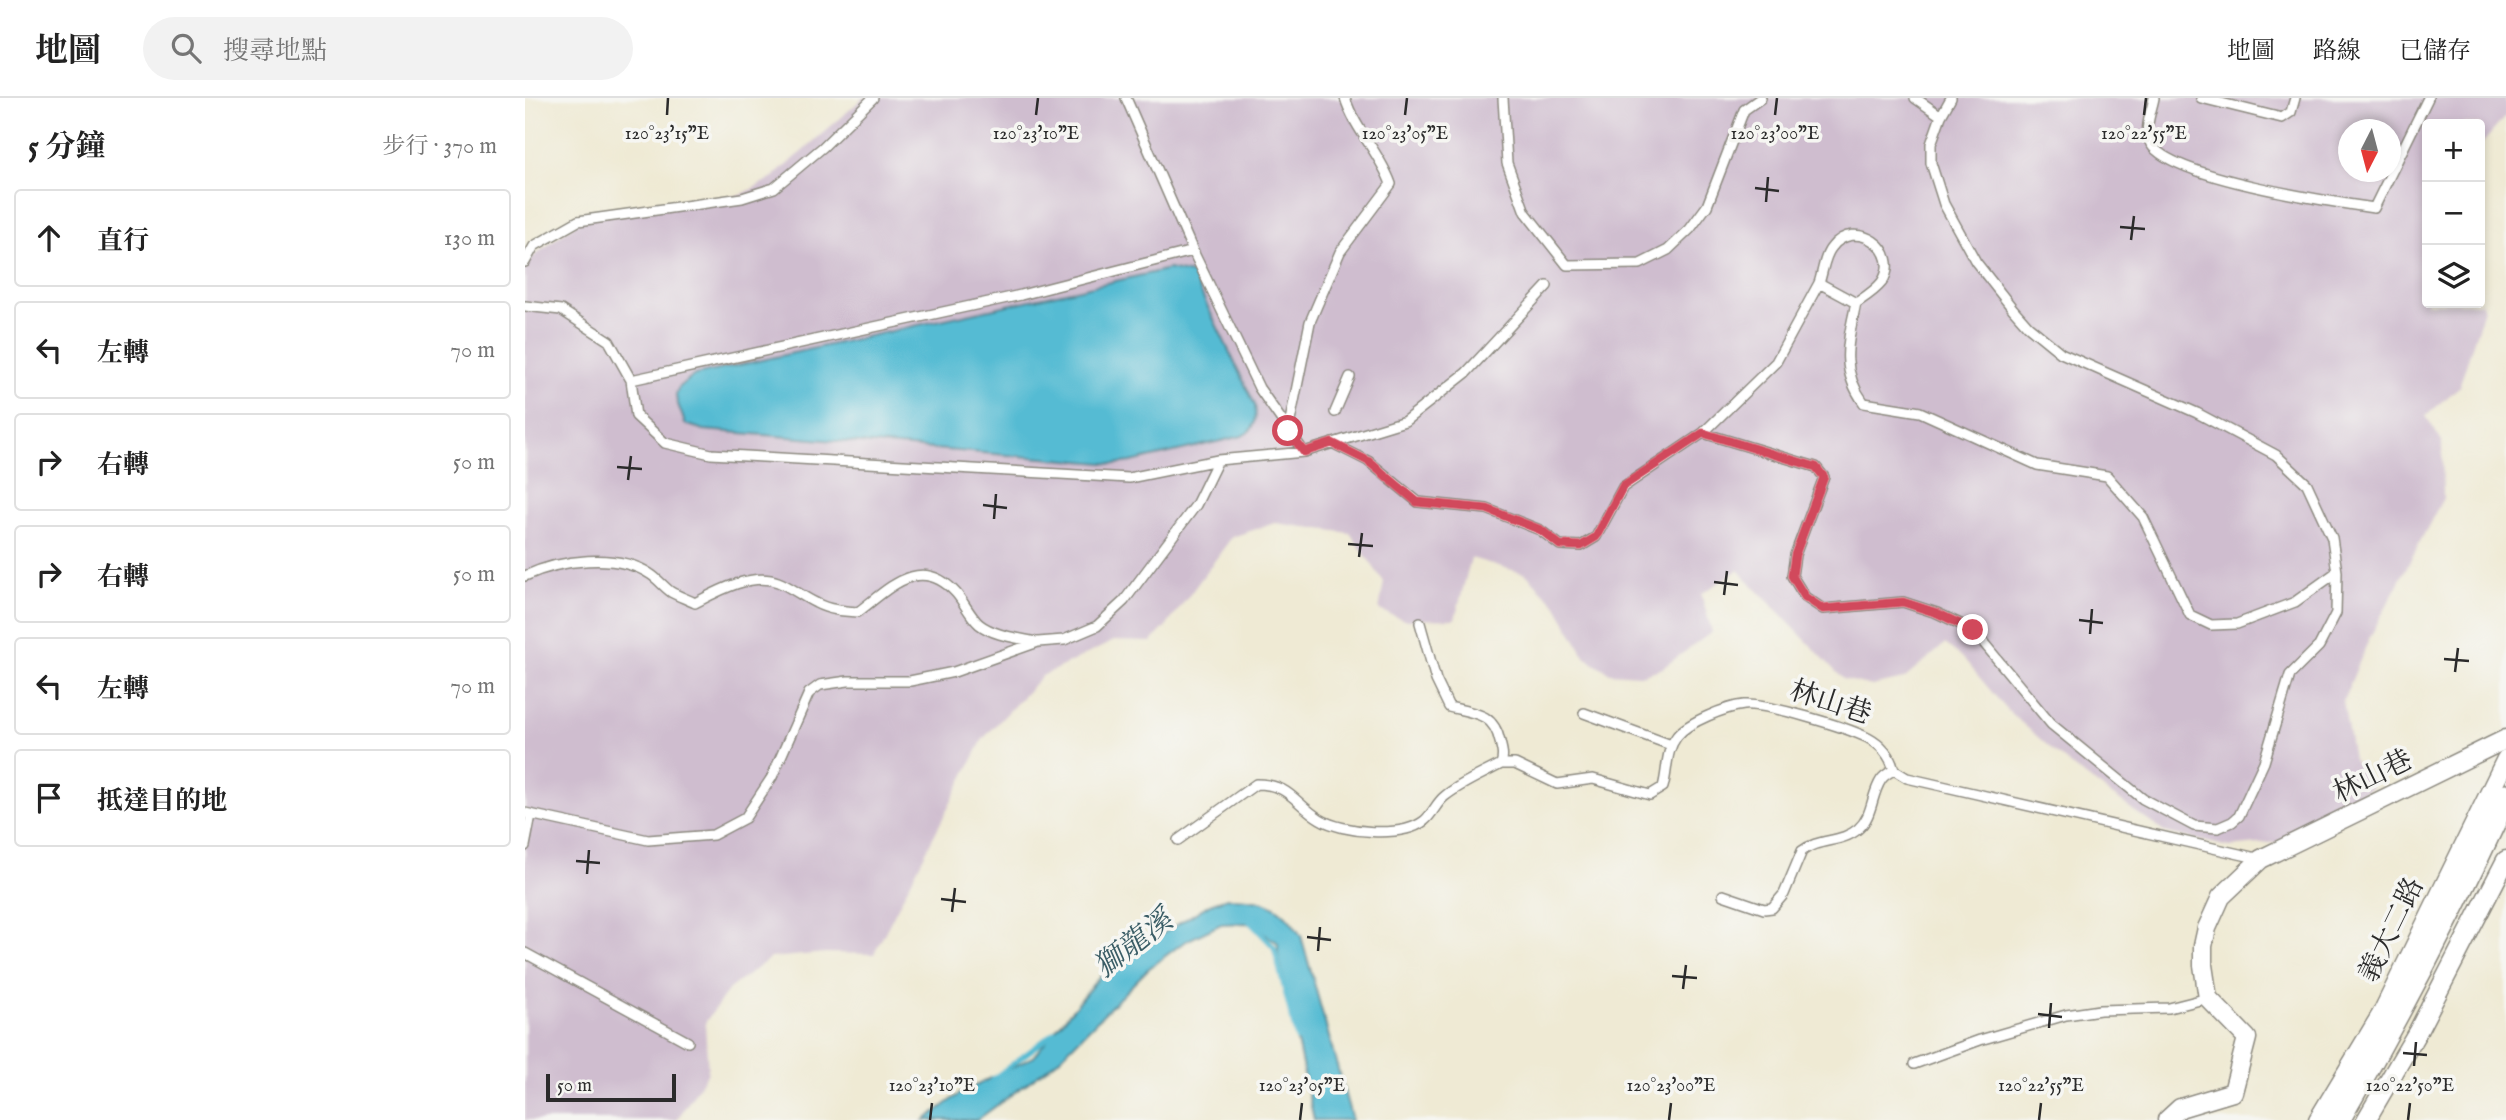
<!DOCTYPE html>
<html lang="zh-TW">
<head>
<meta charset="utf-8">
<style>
	body { margin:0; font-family:"IM FELL English","Noto Serif TC",serif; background:#f2f2f2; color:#222 }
	.controls { position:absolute; right:21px; top:21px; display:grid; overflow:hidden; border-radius:7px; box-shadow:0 4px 10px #0003 }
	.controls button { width:63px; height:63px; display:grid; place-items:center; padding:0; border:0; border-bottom:2px solid #e0e0e0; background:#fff; color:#222; font:35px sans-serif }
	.compass { position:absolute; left:1813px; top:21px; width:63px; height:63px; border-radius:50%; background:#fff; box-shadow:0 4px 10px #0003; rotate:186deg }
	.scale { position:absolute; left:21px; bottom:18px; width:130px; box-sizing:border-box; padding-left:7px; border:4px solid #2b2b2b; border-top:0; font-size:19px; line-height:24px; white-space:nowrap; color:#2b2b2b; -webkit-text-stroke:5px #f6f6f2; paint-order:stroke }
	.stop { position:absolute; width:21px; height:21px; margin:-16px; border:5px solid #d1495b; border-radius:50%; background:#fff }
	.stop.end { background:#d1495b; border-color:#fff; box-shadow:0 2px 7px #0008 }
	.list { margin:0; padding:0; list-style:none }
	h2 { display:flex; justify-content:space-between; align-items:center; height:91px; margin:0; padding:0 28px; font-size:30px }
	h2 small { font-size:23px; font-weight:400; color:#767676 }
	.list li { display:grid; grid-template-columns:46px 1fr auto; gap:21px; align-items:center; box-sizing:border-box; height:98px; margin:0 14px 14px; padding:0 14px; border:2px solid #e0e0e0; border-radius:7px }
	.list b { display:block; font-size:26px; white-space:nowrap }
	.list em { font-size:23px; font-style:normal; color:#767676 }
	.icon { flex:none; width:38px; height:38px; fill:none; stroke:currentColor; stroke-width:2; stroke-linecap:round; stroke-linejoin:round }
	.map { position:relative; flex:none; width:1981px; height:1022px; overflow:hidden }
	header { display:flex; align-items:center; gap:42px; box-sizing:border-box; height:98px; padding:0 35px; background:#fff; border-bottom:2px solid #e0e0e0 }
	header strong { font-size:33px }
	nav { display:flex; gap:38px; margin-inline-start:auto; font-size:24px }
	.search { width:490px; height:63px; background:#f2f2f2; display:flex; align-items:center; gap:18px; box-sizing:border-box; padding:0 24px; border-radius:38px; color:#767676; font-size:26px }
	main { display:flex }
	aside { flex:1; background:#fff }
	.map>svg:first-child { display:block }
	.industrial { fill:#cfbdcf; fill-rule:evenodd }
	.water { fill:#55bbd3; stroke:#40737f; stroke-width:2 }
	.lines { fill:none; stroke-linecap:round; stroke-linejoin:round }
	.stream { stroke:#55bbd3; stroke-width:5 }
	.service-casing { stroke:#8d8a80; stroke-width:12 }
	.minor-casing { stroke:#8d8a80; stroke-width:21 }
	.tertiary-casing { stroke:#8d8a80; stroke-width:26 }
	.service { stroke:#fff; stroke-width:9 }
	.minor { stroke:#fff; stroke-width:18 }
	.tertiary { stroke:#fff; stroke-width:23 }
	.route { stroke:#d1495b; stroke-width:9 }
	.ticks { fill:none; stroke:#2b2b2b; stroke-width:2.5 }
	.labels { text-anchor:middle; stroke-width:7; stroke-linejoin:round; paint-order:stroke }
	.street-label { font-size:28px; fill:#2b2b2b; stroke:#f6f6f2 }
	.water-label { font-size:30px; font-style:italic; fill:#3a5d66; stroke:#f6f6f2 }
	.ticks-label { font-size:18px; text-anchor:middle; fill:#2b2b2b; stroke:#f6f6f2; stroke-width:7; stroke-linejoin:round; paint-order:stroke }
</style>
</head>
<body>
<header>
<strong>地圖</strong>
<div class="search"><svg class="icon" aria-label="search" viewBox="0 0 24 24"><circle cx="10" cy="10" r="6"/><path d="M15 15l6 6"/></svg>搜尋地點</div>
<nav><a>地圖</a><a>路線</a><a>已儲存</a></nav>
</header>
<main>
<aside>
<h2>5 分鐘<small>步行 · 370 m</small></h2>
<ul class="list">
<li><svg class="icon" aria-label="ahead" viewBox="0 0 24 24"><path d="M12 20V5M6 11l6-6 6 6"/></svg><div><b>直行</b></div><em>130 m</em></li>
<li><svg class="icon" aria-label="left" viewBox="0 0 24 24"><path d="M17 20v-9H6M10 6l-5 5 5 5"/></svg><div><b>左轉</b></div><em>70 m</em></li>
<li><svg class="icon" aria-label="right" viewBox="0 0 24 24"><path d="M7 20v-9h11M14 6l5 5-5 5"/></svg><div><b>右轉</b></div><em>50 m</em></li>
<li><svg class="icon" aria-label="right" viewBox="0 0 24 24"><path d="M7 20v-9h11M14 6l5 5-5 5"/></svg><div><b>右轉</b></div><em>50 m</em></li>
<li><svg class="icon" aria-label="left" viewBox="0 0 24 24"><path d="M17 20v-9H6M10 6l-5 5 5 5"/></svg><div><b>左轉</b></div><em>70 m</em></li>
<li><svg class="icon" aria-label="arrive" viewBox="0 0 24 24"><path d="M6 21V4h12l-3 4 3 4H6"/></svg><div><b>抵達目的地</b></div></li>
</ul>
</aside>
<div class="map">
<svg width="1981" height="1022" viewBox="0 0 1981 1022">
	<rect width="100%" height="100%" fill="#f6f6f2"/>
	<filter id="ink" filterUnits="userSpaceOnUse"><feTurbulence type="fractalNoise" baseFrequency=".0143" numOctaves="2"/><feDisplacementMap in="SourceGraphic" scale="14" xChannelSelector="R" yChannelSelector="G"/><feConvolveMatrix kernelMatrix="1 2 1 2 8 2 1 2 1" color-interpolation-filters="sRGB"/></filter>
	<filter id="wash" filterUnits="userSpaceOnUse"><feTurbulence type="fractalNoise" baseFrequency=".00686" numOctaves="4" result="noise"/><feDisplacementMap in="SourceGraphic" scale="28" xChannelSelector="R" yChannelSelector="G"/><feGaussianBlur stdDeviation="1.57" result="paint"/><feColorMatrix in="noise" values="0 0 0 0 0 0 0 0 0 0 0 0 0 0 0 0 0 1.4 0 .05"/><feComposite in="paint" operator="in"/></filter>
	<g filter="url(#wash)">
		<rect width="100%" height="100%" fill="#efead4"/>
		<!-- industrial -->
		<path class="industrial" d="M338 0H1981V18L1955 48V26H1902V205H1955V202L1959 211 1934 289 1901 318 1917 344 1918 400 1844 541 1818 603 1828 661 1847 689 1754 744 1704 749 1639 734 1546 668 1483 613 1438 560 1420 546 1379 581 1347 588 1318 581 1213 472 1176 496 1187 534 1136 571 1115 577 1085 575 1060 559 1032 508 1001 476 946 460 930 521 879 522 854 512 859 484 825 435 750 425 707 439 643 526 626 544 589 543 517 578 458 641 349 856 301 855 245 860 204 891 180 925 183 974 152 1022H0V165L59 119 216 97 248 79ZM1824 32H1866V74H1824Z"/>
		<!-- water -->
		<path class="water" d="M644 171 667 176 730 307C732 322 731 331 717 338L606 364 590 366 179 332 160 326C153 300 140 295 170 277Z
			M702 800C739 800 756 805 776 838L827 1022H789L753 856V845L723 825 696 826 659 844 623 871 532 963 452 1022H400L436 995 508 959 580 872 685 806Z"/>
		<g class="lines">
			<!-- stream -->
			<path class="stream" d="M724 823 749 849 772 941
				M468 981 530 934"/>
		</g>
	</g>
	<g filter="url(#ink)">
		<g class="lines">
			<defs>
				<path id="service" d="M601 0 668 153 734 290 779 354
					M978 0 982 65 1000 114 1042 167 1115 166 1143 152 1165 131 1182 108 1219 12 1236 0
					M1390 0 1416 18
					M1629 0C1626 15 1618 32 1626 46 1646 80 1808 104 1849 110L1903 0
					M1676 0 1757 20 1766 14 1770 0
					M0 164 9 148 53 123 217 100 249 90 298 49 348 0
					M1294 185C1298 174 1299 158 1307 149 1330 119 1378 152 1357 184 1350 193 1340 199 1331 205
					M0 208 36 212 84 243 106 282 111 318 140 345 186 356 604 380 693 362 779 354 880 323 941 275 1022 188
					M106 282 496 197 668 153
					M810 314 825 279
					M763 333 785 224 815 154 866 86C855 55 830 32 820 0
					M1178 335 1291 369 1299 379 1270 457 1267 478 1280 499 1298 511 1378 504 1412 515 1448 532 1526 626 1618 701 1669 728 1693 730 1707 724 1714 718 1739 664 1765 577 1794 548 1811 515 1812 474 1807 440 1782 386 1751 357 1672 315 1536 255 1503 228 1488 211 1451 164 1419 106 1406 65V46L1416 18 1426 0
					M807 345 843 363 893 404 962 411 1015 432 1035 447 1056 448 1071 439 1098 389 1178 335 1251 264 1294 185 1331 205C1323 243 1314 271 1339 305L1395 314 1512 367 1582 378 1618 419 1665 517 1686 527 1712 526 1770 504 1812 474
					M0 478C34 462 92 454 125 476 133 481 138 488 146 494 153 498 162 501 170 505 193 493 227 474 253 484 266 489 278 499 291 505 304 512 318 513 333 514 365 490 395 456 431 495 439 504 445 518 454 526 469 538 494 540 512 544
					M1059 615 1146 647
					M976 666H990L1032 686 1068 681 1125 697 1138 689C1143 672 1140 654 1152 638 1163 624 1201 609 1219 607 1241 605 1321 629 1343 640 1356 647 1365 657 1369 672L1382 680 1736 761
					M0 715 123 742 188 737 220 720 247 679 284 595 295 587 323 583H385L429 574 513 544 539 542 572 528 599 503 671 407 693 362
					M653 742 731 686C765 686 769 705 795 721 818 735 877 740 899 723 908 716 911 705 920 698 936 685 958 676 976 666 979 658 977 652 975 644 969 615 950 615 924 609L911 582 895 525
					M0 748 6 717
					M1198 797 1239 811 1247 810 1259 796 1277 753C1293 740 1317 745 1333 731 1348 718 1346 697 1356 682 1359 677 1365 674 1369 672
					M0 855 163 944
					M1389 966 1455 942 1541 917 1575 912 1644 910 1683 900"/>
				<path id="minor" d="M1642 1022 1655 1010 1708 994 1722 940 1683 900 1678 867V848L1682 830 1696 799 1736 761 1981 641
					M1793 1022 1856 917 1981 661
					M1841 1022 1893 933 1981 762"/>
				<path id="tertiary" d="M1813 1022C1874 916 1930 809 1981 698"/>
			</defs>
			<!-- service casing -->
			<use href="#service" class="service-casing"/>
			<!-- minor casing -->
			<use href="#minor" class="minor-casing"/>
			<!-- tertiary casing -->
			<use href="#tertiary" class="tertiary-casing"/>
			<!-- service -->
			<use href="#service" class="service"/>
			<!-- minor -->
			<use href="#minor" class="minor"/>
			<!-- tertiary -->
			<use href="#tertiary" class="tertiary"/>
		</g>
	</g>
	<g class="lines" filter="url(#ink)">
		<!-- route -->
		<path class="route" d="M763 333 779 354 807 345 843 363 892 404 962 411 1016 432 1035 447 1056 448 1071 439 1098 388 1178 335 1291 369 1299 379 1270 457 1267 478 1280 499 1298 511 1378 504 1412 515 1448 532"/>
	</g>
	<!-- ticks -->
	<path class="ticks" d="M142 17 143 0M511 17 513 0M880 17 882 0M1250 17 1252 0M1619 17 1621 0M1230 90 1254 93M1241 104 1243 79M1595 129 1620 131M1606 142 1609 118M92 369 117 371M103 382 106 358M458 407 482 410M469 421 471 396M823 446 848 448M834 459 837 435M1189 484 1213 487M1199 497 1202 473M1554 522 1578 525M1565 536 1567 511M1919 561 1944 563M1930 574 1933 550M51 763 75 765M62 776 64 752M416 801 441 804M427 814 430 790M782 839 806 842M793 853 795 829M1147 878 1172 880M1158 891 1161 867M1513 916 1537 919M1524 930 1526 905M1878 955 1902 957M1889 968 1891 944M405 1022 407 1005M775 1022 777 1005M1144 1022 1146 1005M1514 1022 1516 1005M1883 1022 1885 1005"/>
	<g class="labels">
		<!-- street labels -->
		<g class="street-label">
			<text transform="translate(1306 603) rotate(18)" y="10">林山巷</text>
			<text transform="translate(1847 677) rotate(-26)" y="10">林山巷</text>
			<text transform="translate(1865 831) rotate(-64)" y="10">義大二路</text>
		</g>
		<!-- water labels -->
		<g class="water-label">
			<text transform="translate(608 845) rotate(-38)" y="10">獅龍溪</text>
		</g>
	</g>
	<g class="ticks-label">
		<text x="142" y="41">120°23'15"E</text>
		<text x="511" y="41">120°23'10"E</text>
		<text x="880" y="41">120°23'05"E</text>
		<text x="1250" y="41">120°23'00"E</text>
		<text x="1619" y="41">120°22'55"E</text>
		<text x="407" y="993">120°23'10"E</text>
		<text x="777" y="993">120°23'05"E</text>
		<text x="1146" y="993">120°23'00"E</text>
		<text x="1516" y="993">120°22'55"E</text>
		<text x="1885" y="993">120°22'50"E</text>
	</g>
</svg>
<div class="controls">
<button>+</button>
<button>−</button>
<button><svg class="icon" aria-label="layers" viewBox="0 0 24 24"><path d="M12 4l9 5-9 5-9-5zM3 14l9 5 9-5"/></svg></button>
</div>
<svg class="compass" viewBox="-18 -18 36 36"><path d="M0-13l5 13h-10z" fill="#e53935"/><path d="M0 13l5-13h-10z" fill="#767676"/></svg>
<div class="scale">50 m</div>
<div class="stop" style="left:763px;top:333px"></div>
<div class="stop end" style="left:1448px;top:532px"></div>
</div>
</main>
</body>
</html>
